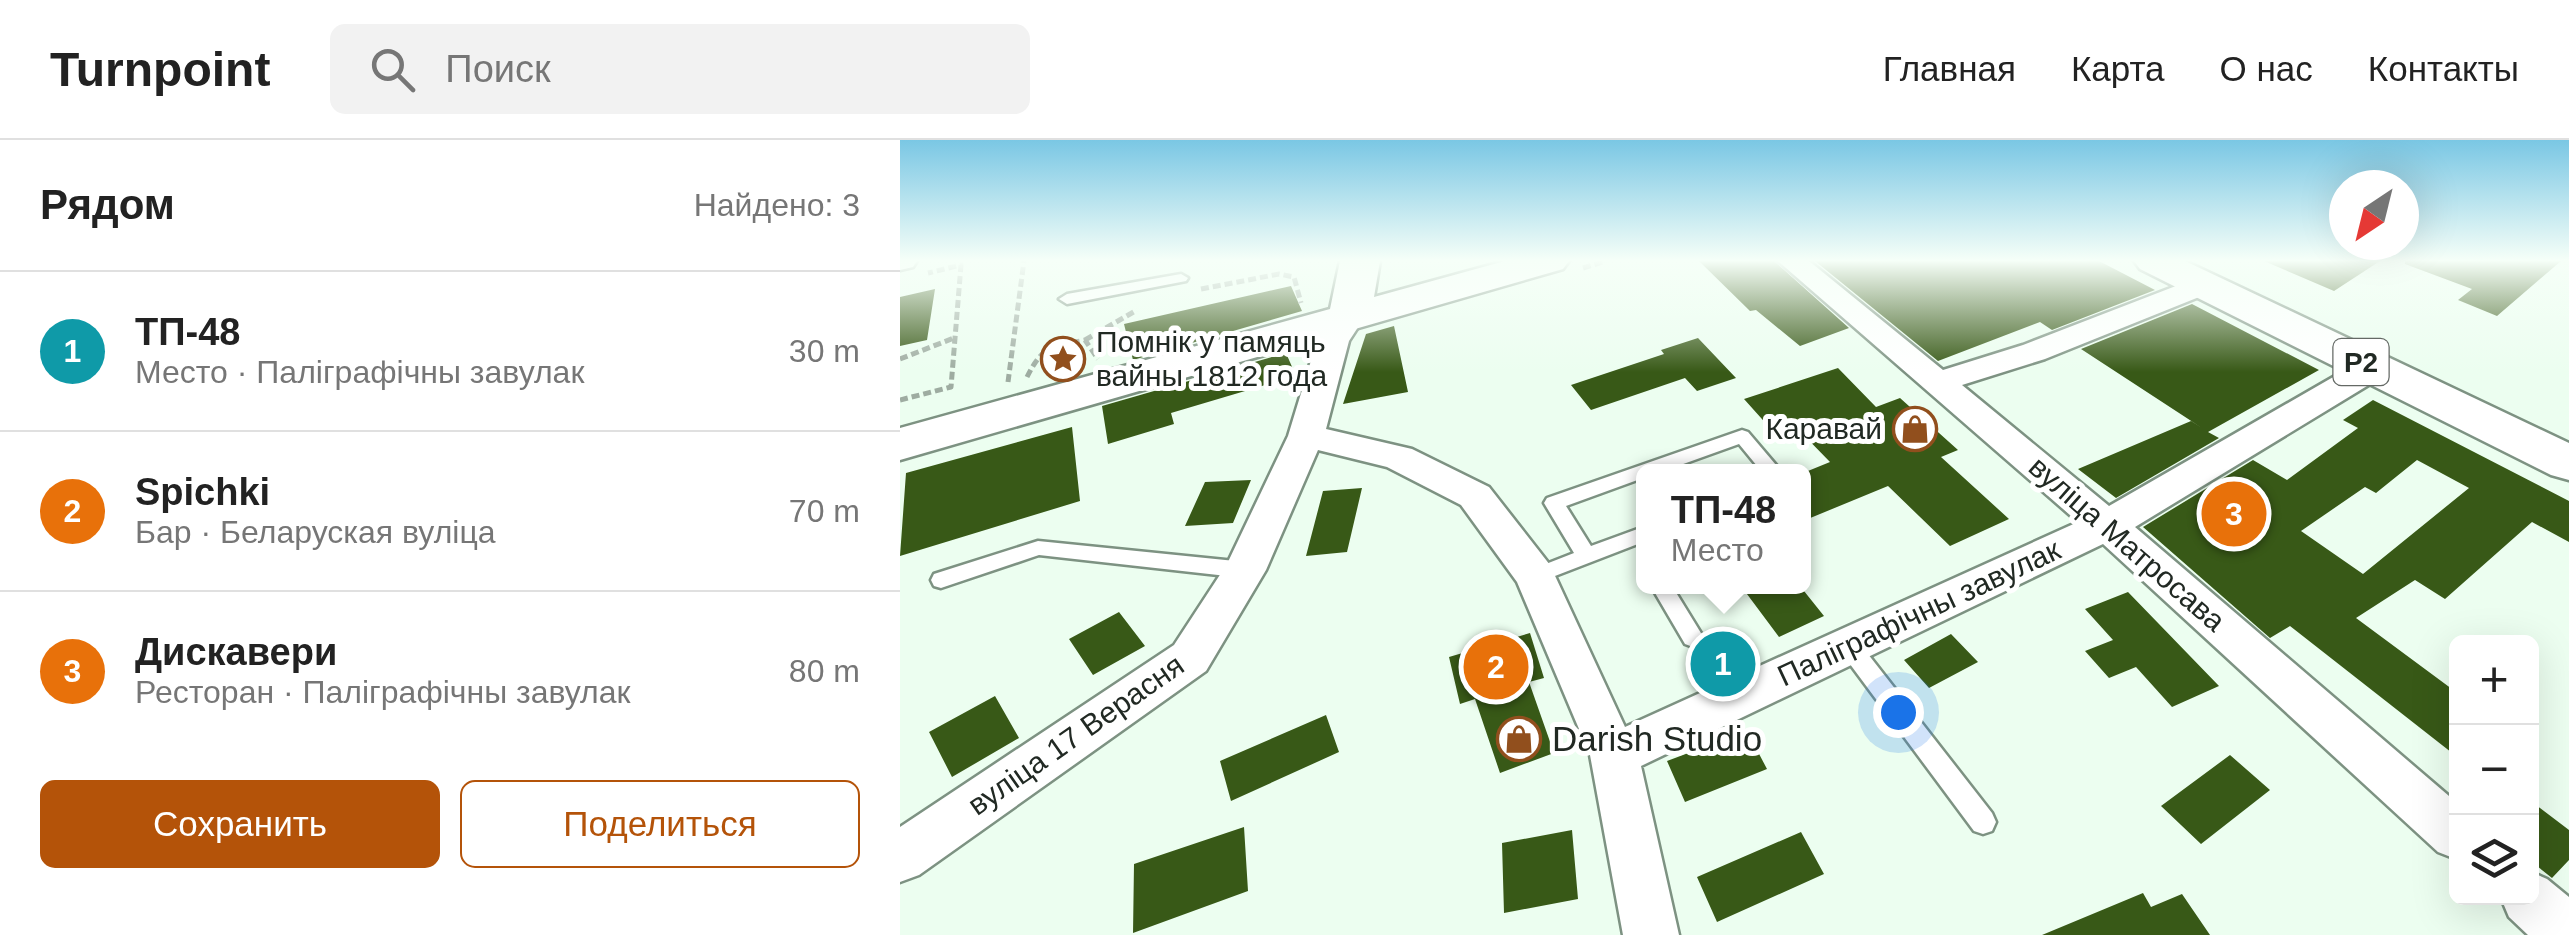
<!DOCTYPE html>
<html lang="ru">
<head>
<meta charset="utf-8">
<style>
	body { margin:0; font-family:Arial,sans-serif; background:#f2f2f2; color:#222 }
	.controls { position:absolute; right:30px; bottom:30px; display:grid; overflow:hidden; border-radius:15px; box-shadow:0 10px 40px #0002 }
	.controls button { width:90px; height:90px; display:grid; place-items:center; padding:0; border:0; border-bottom:2px solid #e0e0e0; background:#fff; color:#222; font:50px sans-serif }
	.compass { position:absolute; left:1429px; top:30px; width:90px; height:90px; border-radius:50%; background:#fff; box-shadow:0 10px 40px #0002; rotate:215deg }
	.you { position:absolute; left:998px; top:572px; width:35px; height:35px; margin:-25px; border:8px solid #fff; border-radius:50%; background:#1a73e8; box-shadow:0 0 0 15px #1a73e833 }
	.badge { display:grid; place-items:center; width:65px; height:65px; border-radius:50%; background:#b45309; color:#fff; font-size:32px; font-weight:700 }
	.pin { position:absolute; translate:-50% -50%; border:5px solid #fff; box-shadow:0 2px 10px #0006 }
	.popup { position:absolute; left:736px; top:324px; width:175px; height:130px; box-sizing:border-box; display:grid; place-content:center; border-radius:15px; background:#fff; filter:drop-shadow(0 2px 8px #0005); font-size:32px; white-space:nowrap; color:#767676 }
	.popup b { font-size:38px; color:#222 }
	.popup::after { content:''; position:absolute; left:50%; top:100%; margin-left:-20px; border:20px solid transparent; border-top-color:#fff }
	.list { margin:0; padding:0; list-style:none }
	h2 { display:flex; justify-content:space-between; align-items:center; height:130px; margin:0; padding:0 40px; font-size:42px }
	h2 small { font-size:32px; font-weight:400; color:#767676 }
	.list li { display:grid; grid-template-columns:65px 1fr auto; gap:30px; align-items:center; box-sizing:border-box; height:160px; padding:0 40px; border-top:2px solid #e0e0e0 }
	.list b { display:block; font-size:38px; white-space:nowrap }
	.list p { margin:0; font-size:32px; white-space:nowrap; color:#767676 }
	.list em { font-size:32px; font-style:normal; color:#767676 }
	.actions { display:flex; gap:20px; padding:30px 40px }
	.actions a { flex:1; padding:22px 0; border:2px solid #b45309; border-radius:15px; text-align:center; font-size:35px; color:#b45309 }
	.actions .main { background:#b45309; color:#fff }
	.icon { flex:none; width:55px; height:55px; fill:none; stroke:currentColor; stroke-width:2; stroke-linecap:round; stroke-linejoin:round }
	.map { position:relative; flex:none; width:1669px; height:795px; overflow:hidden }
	header { display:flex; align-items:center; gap:60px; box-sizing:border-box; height:140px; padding:0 50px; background:#fff; border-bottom:2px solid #e0e0e0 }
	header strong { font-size:48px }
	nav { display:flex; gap:55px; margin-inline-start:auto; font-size:35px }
	.search { width:700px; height:90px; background:#f2f2f2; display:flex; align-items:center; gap:25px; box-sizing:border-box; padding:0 35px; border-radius:15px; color:#767676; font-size:38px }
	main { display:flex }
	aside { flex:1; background:#fff }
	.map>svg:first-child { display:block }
	.building { fill:#385917; fill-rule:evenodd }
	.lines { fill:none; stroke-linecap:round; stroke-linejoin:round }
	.service-casing { stroke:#7d9282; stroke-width:5 }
	.minor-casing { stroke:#7d9282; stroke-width:5 }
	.primary-casing { stroke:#7d9282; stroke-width:5 }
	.path { stroke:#9eaca1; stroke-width:5; stroke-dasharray:8 4; stroke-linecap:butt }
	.service { fill:#fff; fill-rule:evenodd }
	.minor { fill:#fff; fill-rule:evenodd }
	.primary { fill:#fff; fill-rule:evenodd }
	.labels { text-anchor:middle; stroke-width:10; stroke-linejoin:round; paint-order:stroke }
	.shield { fill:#fff; stroke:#646965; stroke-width:2.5 }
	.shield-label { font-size:28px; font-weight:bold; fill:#212923 }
	.poi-label { font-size:30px; fill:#212923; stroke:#fff; text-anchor:start }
	.street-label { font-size:30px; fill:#212923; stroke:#fff }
	.near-poi-label { font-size:35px; fill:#212923; stroke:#fff; text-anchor:start }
</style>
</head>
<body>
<header>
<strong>Turnpoint</strong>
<div class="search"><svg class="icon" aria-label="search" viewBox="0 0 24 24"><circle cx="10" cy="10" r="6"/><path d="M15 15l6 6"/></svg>Поиск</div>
<nav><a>Главная</a><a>Карта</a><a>О нас</a><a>Контакты</a></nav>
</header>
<main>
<aside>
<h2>Рядом<small>Найдено: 3</small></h2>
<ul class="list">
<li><span class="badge" style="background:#0f9aa8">1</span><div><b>ТП-48</b><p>Место · Паліграфічны завулак</p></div><em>30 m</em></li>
<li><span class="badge" style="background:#e8710a">2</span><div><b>Spichki</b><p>Бар · Беларуская вуліца</p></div><em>70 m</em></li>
<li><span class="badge" style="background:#e8710a">3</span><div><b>Дискавери</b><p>Ресторан · Паліграфічны завулак</p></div><em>80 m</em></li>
</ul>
<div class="actions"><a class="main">Сохранить</a><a>Поделиться</a></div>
</aside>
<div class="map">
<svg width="1669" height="795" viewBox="0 0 1669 795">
	<rect width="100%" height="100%" fill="#ecfef0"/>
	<!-- building -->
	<path class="building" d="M799 121H874L949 188 900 206 856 170 850 171Z
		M915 121H1199L1255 150 1152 190 1140 182 1038 221Z
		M1364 121H1480L1434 151Z
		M1505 121H1661L1597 176 1558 160 1572 149 1505 124Z
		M391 146 402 171 233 220 224 184Z
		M35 149 27 200 0 206V157Z
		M1292 164 1419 230 1308 292 1319 298 1216 358 1178 329 1291 281 1302 288 1181 209Z
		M494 186 508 252 443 264 466 194Z
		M798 198 836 238 797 251 785 238 691 270 671 245 764 214 761 210Z
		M386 213 396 236 271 273 274 284 208 304 202 266Z
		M938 228 976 267 1000 258 1058 310 1041 317 1109 379 1050 406 988 346 903 381V333L930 322 890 281 870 288 844 259Z
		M1473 260 1669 361V402L1632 382 1545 459 1515 440 1456 478 1556 552V616L1390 486 1370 498 1243 387 1353 320 1387 340 1458 288 1443 280ZM1517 320 1569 348 1463 434 1401 391 1465 347 1476 353Z
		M172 287 180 361 0 416 6 333Z
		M351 340 333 383 285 386 305 342Z
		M462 348 447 412 406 416 423 351Z
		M841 446H900L924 476 879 497Z
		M1228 452 1319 546 1272 567 1236 527 1209 538 1185 511 1213 500 1185 469Z
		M219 472 245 506 193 535 169 499Z
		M630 493 644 538 629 542 654 613 600 633 575 559 560 564 549 517Z
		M1051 494 1078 522 1029 548 1004 520Z
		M829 504 846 528 815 542 799 517Z
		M95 556 119 598 52 637 29 592Z
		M426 575 439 612 331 661 320 621Z
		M847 591 867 629 785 662 767 621Z
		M1330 615 1370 650 1301 704 1261 666Z
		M1632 662 1669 690V720L1652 738 1632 722Z
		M344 687 348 751 233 793 234 724Z
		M672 690 678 759 604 773 602 703Z
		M901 692 924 734 817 782 797 737Z
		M1243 753 1251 767 1282 754 1310 795H1142Z"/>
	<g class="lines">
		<defs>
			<path id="service" d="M281 134 288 138 286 141 167 164 159 159 167 154Z
				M842 290 848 292 882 332H862L839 304 761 332H743V338L666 366 691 406 743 387V402L642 441H628L625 436 628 431 674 413 644 363 647 358Z
				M138 401 345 422 352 425 355 430 352 435 345 438 139 415 41 448 34 446 31 440 34 434Z
				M751 446H772L804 498 801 504 793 507 785 504Z
				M949 497 957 500 1092 673 1096 682 1092 691 1083 694 1074 691 941 512 938 506 941 500Z"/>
			<path id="minor" d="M0 121H17L13 127 0 130Z
				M878 121H909L1043 230 1123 205 1294 139H1314L1319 145 1314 151 1145 219 1062 245 1209 366 1461 221H1485L1489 228 1485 235 1235 387 1556 662V719L1538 712 1203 404 741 626 779 795H723L690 615 617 442 561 365 487 327 418 310 366 430 306 531 19 735 0 742V687L274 505 327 424 388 296 417 201 438 171H460L464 178 449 201 426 289 512 309 589 347 650 425 725 587 1178 382Z
				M1631 732 1647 739 1669 757V795H1628L1609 777 1601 758H1631Z"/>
			<path id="primary" d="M440 121H480L474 157 605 121H669L663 129 0 320V288L430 169Z
				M1234 121H1285L1669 303V340L1651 335 1240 129Z"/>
		</defs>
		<!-- service casing -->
		<use href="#service" class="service-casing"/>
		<!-- minor casing -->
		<use href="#minor" class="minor-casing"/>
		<!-- primary casing -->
		<use href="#primary" class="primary-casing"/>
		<!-- path -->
		<path class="path" d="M683 128 706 121
			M301 149 379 134 394 137 401 163
			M185 200 237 170
			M0 219 54 198
			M127 237C143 205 151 207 185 200L198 219
			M108 242 124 121
			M0 260 51 247 61 125 28 133"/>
		<!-- service -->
		<use href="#service" class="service"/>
		<!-- minor -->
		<use href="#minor" class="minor"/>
		<!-- primary -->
		<use href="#primary" class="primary"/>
	</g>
	<!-- sky -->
	<linearGradient id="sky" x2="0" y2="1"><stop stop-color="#7ac7e4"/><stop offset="0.52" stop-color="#f6fff8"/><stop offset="1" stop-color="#f6fff8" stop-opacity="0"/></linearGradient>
	<rect width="1669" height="232" fill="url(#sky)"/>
	<!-- icons -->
	<defs>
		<symbol id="sight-ring" viewBox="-11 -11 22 22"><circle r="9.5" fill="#fff" stroke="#914f1d" stroke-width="1.5"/><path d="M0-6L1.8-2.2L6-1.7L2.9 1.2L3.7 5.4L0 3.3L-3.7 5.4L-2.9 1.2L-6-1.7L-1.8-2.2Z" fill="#914f1d"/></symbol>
		<symbol id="shop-ring" viewBox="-11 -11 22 22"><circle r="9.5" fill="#fff" stroke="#914f1d" stroke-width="1.5"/><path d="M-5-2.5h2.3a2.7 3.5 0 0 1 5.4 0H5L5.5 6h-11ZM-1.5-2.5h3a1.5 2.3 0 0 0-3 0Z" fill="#914f1d"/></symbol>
	</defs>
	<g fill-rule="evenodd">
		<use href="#sight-ring" x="138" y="194" width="50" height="50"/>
		<use href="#shop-ring" x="990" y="264" width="50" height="50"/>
		<use href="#shop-ring" x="594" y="574" width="50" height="50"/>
	</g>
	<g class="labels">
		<!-- shield labels -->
		<rect class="shield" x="1433.5" y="199" width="55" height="46" rx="8"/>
		<g class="shield-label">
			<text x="1461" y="232">Р2</text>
		</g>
		<!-- poi labels -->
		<g class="poi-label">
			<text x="196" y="212">Помнік у памяць<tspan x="196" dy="34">вайны 1812 года</tspan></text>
			<text x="982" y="299" text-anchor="end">Каравай</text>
		</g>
		<!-- street labels -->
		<g class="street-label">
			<text transform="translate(1227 404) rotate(41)" y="10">вуліца Матросава</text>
			<text transform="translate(1019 473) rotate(-25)" y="10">Паліграфічны завулак</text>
			<text transform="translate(176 595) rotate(-35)" y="10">вуліца 17 Верасня</text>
		</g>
		<!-- near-poi labels -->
		<g class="near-poi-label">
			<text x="652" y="611">Darish Studio</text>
		</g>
	</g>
</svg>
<div class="controls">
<button>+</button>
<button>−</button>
<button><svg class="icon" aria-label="layers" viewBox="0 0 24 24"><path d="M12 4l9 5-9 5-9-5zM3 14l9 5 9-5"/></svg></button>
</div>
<svg class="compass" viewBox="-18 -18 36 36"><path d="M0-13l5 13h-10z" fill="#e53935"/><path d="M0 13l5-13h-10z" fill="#767676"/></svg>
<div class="you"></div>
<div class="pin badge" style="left:823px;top:524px;background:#0f9aa8">1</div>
<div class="popup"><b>ТП-48</b>Место</div>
<div class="pin badge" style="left:596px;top:527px;background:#e8710a">2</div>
<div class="pin badge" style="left:1334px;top:374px;background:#e8710a">3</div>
</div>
</main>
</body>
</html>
